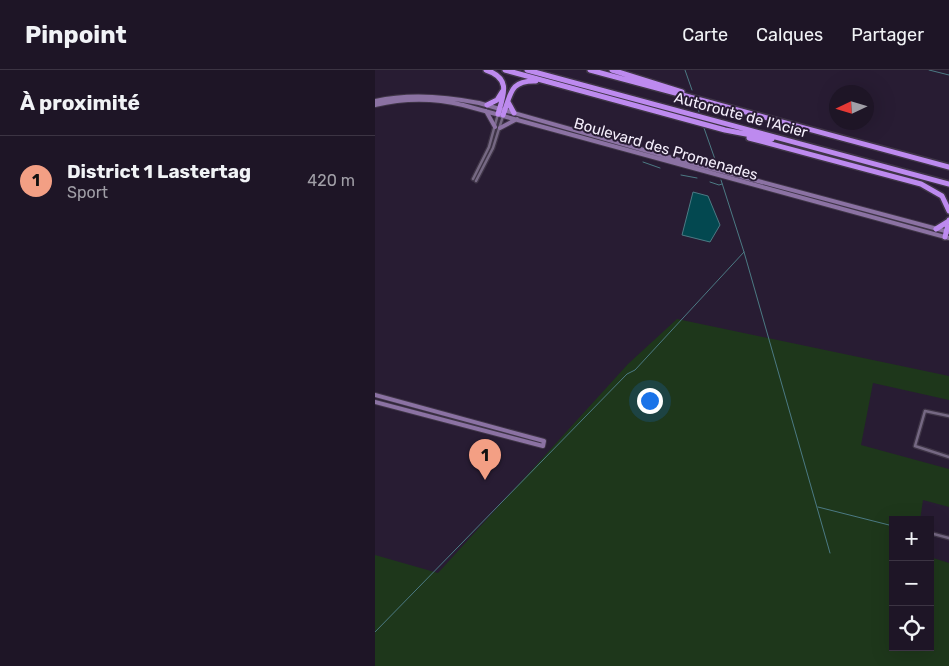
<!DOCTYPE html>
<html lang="fr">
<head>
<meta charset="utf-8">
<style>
	body { margin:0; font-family:Rubik,sans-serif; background:#261e2e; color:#f1f3f6 }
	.controls { position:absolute; right:15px; bottom:15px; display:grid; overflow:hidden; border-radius:0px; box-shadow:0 5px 20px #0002 }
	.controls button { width:45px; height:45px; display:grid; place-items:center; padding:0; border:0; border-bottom:1px solid #3c3443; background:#1e1526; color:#f1f3f6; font:25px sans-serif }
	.compass { position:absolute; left:454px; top:15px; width:45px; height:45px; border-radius:50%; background:#1e1526; box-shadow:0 5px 20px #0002; rotate:266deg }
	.you { position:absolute; left:274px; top:330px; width:18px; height:18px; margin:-12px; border:4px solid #fff; border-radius:50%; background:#1a73e8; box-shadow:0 0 0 8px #1a73e833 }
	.badge { display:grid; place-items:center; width:32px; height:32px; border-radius:50%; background:#f39f84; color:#111; font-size:16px; font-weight:700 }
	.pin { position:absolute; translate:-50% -41px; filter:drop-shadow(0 1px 2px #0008) }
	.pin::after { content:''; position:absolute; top:26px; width:18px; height:15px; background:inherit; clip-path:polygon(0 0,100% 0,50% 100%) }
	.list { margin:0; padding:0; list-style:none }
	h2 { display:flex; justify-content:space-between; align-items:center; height:65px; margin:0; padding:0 20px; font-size:21px }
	h2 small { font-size:16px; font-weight:400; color:#a19fa7 }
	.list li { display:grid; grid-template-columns:32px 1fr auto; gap:15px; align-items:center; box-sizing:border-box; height:90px; padding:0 20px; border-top:1px solid #3c3443 }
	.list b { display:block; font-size:19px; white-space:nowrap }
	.list p { margin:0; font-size:16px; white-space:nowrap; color:#a19fa7 }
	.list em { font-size:16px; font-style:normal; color:#a19fa7 }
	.icon { flex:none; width:28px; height:28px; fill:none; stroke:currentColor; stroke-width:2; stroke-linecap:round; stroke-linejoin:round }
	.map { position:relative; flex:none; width:574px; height:596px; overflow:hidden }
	header { display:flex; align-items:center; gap:30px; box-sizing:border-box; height:70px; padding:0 25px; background:#1e1526; border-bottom:1px solid #3c3443 }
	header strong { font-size:24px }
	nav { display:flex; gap:28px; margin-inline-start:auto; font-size:18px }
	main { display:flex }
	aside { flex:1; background:#1e1526 }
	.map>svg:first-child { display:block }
	.green { fill:#1e371b }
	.water { fill:#034850; stroke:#4c7a84 }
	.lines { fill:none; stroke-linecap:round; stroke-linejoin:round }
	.stream { stroke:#4c7a84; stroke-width:1 }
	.street-casing { stroke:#3f3547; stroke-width:5 }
	.secondary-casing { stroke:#3f3547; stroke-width:6 }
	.highway-casing { stroke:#3f3547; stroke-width:8 }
	.street { stroke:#756883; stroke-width:2.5 }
	.secondary { stroke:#8b72a3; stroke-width:4 }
	.highway { stroke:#bd8aef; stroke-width:5 }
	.labels { text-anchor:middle; stroke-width:4; stroke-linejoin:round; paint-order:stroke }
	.street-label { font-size:15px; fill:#f6f0fd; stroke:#281c33 }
</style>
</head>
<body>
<header>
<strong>Pinpoint</strong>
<nav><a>Carte</a><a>Calques</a><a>Partager</a></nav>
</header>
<main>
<aside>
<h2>À proximité<small></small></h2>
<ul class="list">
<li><span class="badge">1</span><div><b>District 1 Lastertag</b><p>Sport</p></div><em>420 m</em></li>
</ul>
</aside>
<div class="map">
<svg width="574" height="596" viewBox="0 0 574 596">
	<rect width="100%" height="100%" fill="#281c33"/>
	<!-- green -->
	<path class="green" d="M302 249 574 306V330L498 313 486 375 574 399V437L548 430 545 450H518V577H555V487L574 493V596H0V485L63 503 253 294Z"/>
	<!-- water -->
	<path class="water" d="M318 122 333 126 345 155 335 172 307 165Z"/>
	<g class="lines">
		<!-- stream -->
		<path class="stream" d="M310 0 317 20
			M554 0 574 5
			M321 34 324 42
			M329 58 342 95
			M268 92 285 98
			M306 105 322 108
			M346 110 369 182 455 483
			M335 112 344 115 347 114
			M443 437 518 456
			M0 562 252 304 260 300 369 182"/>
		<defs>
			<path id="street" d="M98 109 114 77 123 44
				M101 111 118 78 128 46
				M574 346 550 341 540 376 574 387
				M555 463 574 468"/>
			<path id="secondary" d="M0 31C35 23 69 26 104 33L297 88 574 162
				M0 35C29 28 59 28 88 35L574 168
				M111 41 120 57
				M125 58 142 49
				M0 325 169 371 168 376 0 332"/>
			<path id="highway" d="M111 0C136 8 129 24 123 44
				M130 0 350 60 397 69
				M152 0 574 114
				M215 0 574 97
				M237 0 307 22
				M133 32 139 43
				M112 35 122 30 127 22
				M128 45C136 25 134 10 161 11
				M374 68 546 114 567 126 574 141
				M561 159 574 151
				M570 167 574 150"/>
		</defs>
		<!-- street casing -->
		<use href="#street" class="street-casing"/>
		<!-- secondary casing -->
		<use href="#secondary" class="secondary-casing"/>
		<!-- highway casing -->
		<use href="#highway" class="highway-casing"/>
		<!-- street -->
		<use href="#street" class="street"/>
		<!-- secondary -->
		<use href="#secondary" class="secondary"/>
		<!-- highway -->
		<use href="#highway" class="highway"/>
	</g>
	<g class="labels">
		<!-- street labels -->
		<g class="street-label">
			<text transform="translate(366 45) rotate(15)" y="5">Autoroute de l'Acier</text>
			<text transform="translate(291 79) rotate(16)" y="5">Boulevard des Promenades</text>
		</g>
	</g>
</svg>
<div class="controls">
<button>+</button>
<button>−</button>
<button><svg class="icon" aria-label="locate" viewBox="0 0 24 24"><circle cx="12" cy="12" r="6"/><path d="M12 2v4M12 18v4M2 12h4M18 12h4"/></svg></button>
</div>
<svg class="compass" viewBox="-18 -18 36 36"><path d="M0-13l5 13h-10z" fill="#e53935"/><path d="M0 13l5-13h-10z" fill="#a19fa7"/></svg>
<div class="you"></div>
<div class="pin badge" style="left:110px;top:410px">1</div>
</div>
</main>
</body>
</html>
